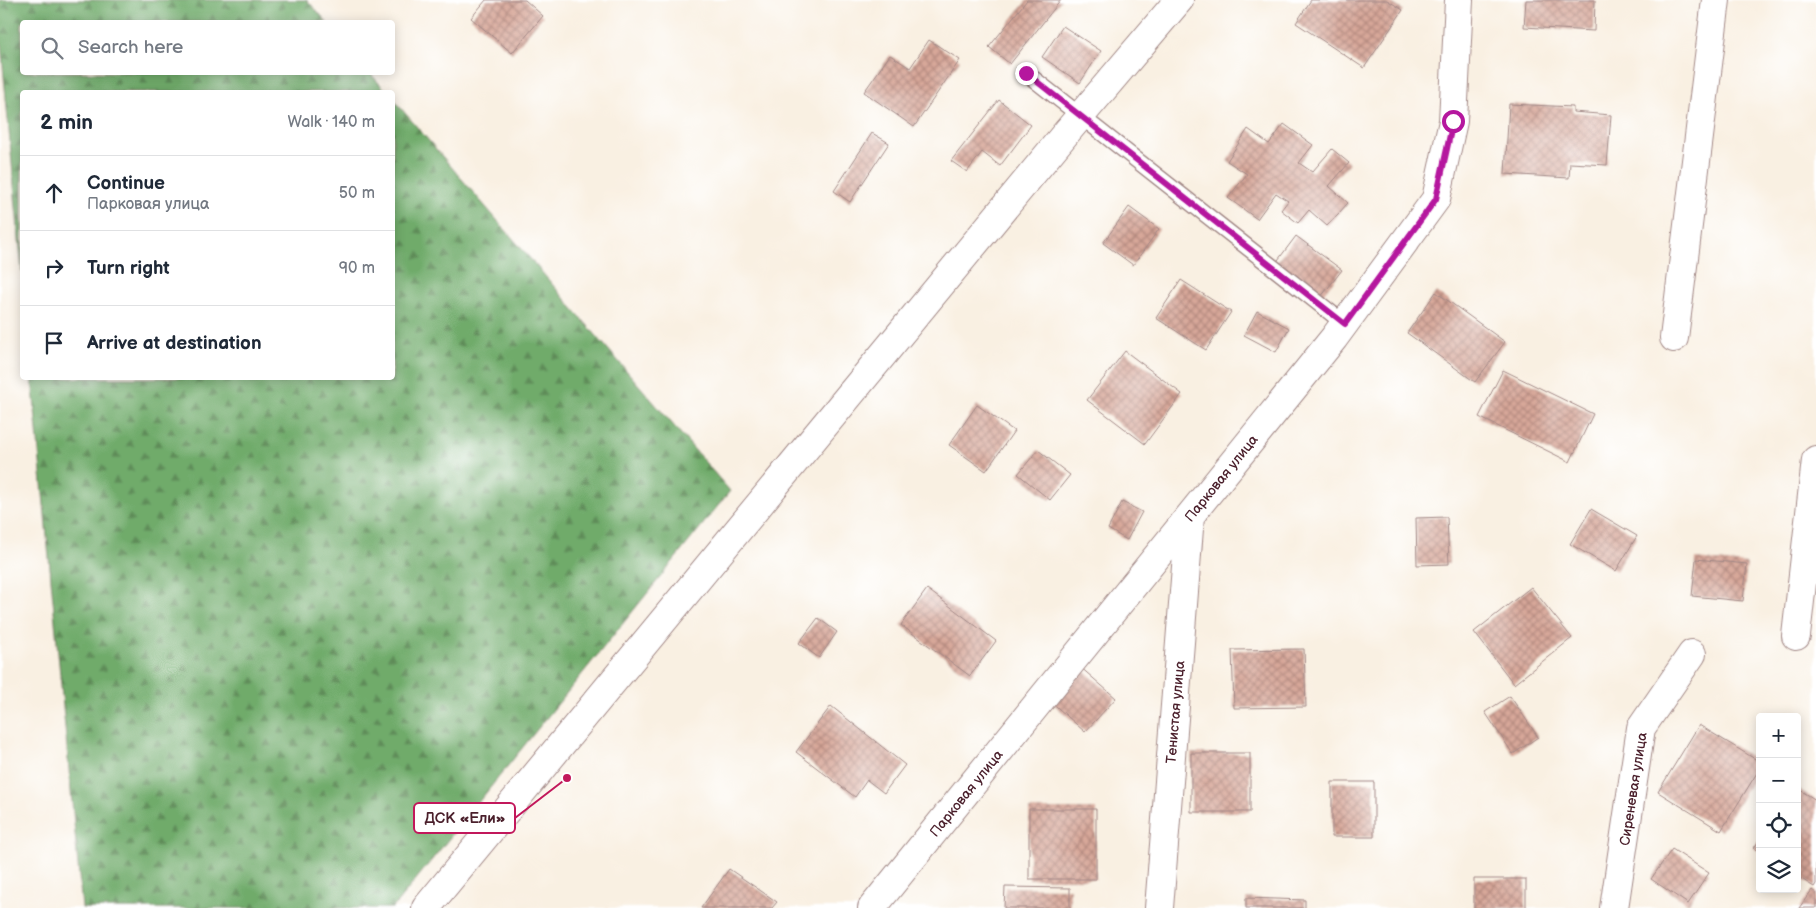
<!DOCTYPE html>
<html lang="en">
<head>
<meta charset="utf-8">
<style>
	body { margin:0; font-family:"Balsamiq Sans",sans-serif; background:#f6f6f7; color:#1f2937 }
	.controls { position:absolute; right:15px; bottom:15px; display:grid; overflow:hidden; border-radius:5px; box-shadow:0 2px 12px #0003 }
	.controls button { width:45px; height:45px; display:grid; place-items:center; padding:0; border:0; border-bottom:1px solid #e0e1e3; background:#fff; color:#1f2937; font:25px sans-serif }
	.stop { position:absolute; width:15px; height:15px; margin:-11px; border:4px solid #b5179e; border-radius:50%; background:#fff }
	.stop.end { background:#b5179e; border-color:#fff; box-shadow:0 1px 5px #0008 }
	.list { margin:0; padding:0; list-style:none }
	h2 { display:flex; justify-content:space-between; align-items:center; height:65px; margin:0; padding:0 20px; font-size:21px }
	h2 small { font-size:16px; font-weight:400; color:#747a83 }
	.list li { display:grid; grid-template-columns:32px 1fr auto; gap:15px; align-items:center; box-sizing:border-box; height:75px; padding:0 20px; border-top:1px solid #e0e1e3 }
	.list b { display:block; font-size:19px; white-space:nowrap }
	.list p { margin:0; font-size:16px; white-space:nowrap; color:#747a83 }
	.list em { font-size:16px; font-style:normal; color:#747a83 }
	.icon { flex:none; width:28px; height:28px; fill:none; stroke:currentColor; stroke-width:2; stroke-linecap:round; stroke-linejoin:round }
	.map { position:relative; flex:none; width:1816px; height:908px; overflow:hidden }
	.search { position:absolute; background:#fff; box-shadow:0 2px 12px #0003; left:20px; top:20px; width:375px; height:55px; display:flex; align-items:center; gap:12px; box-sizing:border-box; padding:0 18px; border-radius:5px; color:#747a83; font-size:19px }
	.panel { position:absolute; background:#fff; box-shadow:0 2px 12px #0003; left:20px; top:90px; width:375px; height:290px; border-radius:5px }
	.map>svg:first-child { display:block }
	.forest { fill:url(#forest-firs); stroke:#5d654b }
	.building { fill:url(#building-cross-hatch) }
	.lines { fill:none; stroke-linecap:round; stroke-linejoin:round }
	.lane-casing { stroke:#a28886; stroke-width:18 }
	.street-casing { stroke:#a28886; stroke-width:30 }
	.secondary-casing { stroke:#a28886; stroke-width:30 }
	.lane { stroke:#fff; stroke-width:15 }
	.street { stroke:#fff; stroke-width:28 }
	.secondary { stroke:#fff; stroke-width:28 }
	.route { stroke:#b5179e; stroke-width:6 }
	.labels { text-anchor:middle; stroke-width:4.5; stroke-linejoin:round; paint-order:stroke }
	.street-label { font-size:14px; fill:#4a1f2b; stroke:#fff }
	.leader { fill:none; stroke:#c2185b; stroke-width:2 }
	.callout-dot { fill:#c2185b; stroke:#fff; stroke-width:2 }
	.callout { fill:#fff; stroke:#c2185b; stroke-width:2 }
	.callout-label { font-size:15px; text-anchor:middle; font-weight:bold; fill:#4a1f2b }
</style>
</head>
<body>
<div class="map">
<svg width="1816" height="908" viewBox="0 0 1816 908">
	<defs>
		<pattern id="forest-firs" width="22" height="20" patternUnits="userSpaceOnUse" patternTransform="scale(1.25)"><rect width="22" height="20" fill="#70ab6b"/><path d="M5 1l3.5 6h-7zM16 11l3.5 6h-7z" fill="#5e8b58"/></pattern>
		<pattern id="building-cross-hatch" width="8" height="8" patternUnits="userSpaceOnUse" patternTransform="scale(1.25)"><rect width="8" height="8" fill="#d7a799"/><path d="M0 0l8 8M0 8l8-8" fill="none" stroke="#b0877d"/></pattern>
	</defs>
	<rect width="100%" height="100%" fill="#fff"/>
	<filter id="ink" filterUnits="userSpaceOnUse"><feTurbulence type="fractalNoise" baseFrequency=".02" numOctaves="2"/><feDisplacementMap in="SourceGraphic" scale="10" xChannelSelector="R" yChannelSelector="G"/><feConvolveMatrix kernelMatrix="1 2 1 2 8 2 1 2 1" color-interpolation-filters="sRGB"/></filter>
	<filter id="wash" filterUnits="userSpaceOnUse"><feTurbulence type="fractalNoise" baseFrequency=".0096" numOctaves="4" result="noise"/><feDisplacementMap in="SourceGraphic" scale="20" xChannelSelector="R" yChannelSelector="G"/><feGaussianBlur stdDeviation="1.12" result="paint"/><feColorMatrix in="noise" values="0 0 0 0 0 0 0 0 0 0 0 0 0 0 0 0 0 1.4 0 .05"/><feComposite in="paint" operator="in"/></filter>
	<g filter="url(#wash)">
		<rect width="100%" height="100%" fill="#f9f0e2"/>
		<!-- forest -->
		<path class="forest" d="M0 0H307L327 22H22V72L370 73 387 92H22V272L0 34Z
			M393 99 730 491 393 908H82L32 378H392Z"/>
		<g id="blocks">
			<!-- building -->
			<path class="building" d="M486 0H525L543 16 512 53 471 18Z
				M1027 0H1061L1010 64 989 47Z
				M1311 0H1387L1403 10 1364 68 1296 23Z
				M1526 0H1595L1594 31 1524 27Z
				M1063 26 1101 51 1080 83 1042 57Z
				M929 40 960 60 914 127 864 92 890 55 910 68Z
				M999 100 1031 125 1000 166 982 152 967 172 951 161Z
				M1509 104 1573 107V112L1611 115 1607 165 1570 163 1569 178 1505 174Z
				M1284 124 1313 145 1299 163 1312 172 1332 149 1349 163 1329 186 1348 203 1327 226 1309 210 1298 223 1281 210 1288 201 1276 193 1257 219 1228 198 1247 174 1227 161 1248 129 1269 144Z
				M872 133 889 143 850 202 834 191Z
				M1129 207 1159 229 1133 265 1103 243Z
				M1296 236 1342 270 1317 302 1272 268Z
				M1181 280 1231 312 1206 350 1156 318Z
				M1436 292 1505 342 1475 382 1407 333Z
				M1257 311 1289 328 1276 352 1244 335Z
				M1125 351 1182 394 1145 444 1087 400Z
				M1503 370 1593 414 1570 462 1479 417Z
				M977 405 1014 431 986 471 949 445Z
				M1038 450 1070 475 1050 500 1018 474Z
				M1122 502 1142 512 1127 540 1108 529Z
				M1591 509 1637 536 1616 571 1570 544Z
				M1447 517 1449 564 1417 565 1416 518Z
				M1696 559 1747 564 1743 601 1692 596Z
				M1531 587 1572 638 1514 684 1474 632Z
				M927 589 996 641 970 676 901 625Z
				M818 618 837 632 819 658 799 643Z
				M1304 649 1306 707 1234 708 1232 650Z
				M1079 666 1116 698 1085 732 1049 700Z
				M1510 696 1538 737 1513 754 1485 712Z
				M831 706 905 765 884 793 867 780 855 797 796 752Z
				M1699 725 1760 762V768L1721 831 1658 792Z
				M1191 753H1250V812H1191Z
				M1332 782H1374V837H1332Z
				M1797 788 1816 800V884L1814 887 1797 876Z
				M1029 809H1096V879H1029Z
				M1760 839V852L1754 848Z
				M1672 849 1709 873 1688 904 1651 879Z
				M729 869 777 902 772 908H701Z
				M1474 879H1526V908H1474Z
				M1005 887 1070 888V908H1004Z
				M1812 890 1816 893V908H1799Z
				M1246 898 1305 900V908H1246Z"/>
		</g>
	</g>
	<g filter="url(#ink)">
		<use href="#blocks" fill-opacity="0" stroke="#a28886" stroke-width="1"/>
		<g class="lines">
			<defs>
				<path id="lane" d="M1026 73 1345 324"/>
				<path id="street" d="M1674 338 1716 0
					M1796 636 1816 460
					M872 908 1334 338 1436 199 1453 121 1459 0
					M1159 908 1190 516
					M1614 908 1641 728 1692 654"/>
				<path id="secondary" d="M426 908 1066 133 1179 0"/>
			</defs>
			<!-- lane casing -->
			<use href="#lane" class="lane-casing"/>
			<!-- street casing -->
			<use href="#street" class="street-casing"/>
			<!-- secondary casing -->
			<use href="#secondary" class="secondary-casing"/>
			<!-- lane -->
			<use href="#lane" class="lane"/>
			<!-- street -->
			<use href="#street" class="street"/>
			<!-- secondary -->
			<use href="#secondary" class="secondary"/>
		</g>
	</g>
	<g class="lines" filter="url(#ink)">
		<!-- route -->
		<path class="route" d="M1026 73 1345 324 1436 199 1453 121"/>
	</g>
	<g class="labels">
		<!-- street labels -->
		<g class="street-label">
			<text transform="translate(1221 478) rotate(-51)" y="5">Парковая улица</text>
			<text transform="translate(1175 712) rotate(-85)" y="5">Тенистая улица</text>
			<text transform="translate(1633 789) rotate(-81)" y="5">Сиреневая улица</text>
			<text transform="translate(966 793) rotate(-51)" y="5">Парковая улица</text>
		</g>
	</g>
	<!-- callouts -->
	<path class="leader" d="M567 778L515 818"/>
	<circle class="callout-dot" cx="567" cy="778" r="5"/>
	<rect class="callout" x="414" y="803" width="101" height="30" rx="5"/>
	<g class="callout-label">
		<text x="465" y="823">ДСК «Ели»</text>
	</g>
</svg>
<div class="controls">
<button>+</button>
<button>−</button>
<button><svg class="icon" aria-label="locate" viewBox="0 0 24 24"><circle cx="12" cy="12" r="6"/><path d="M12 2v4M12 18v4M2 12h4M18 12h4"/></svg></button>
<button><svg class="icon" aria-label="layers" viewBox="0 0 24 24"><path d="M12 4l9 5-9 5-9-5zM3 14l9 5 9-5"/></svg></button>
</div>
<div class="stop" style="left:1453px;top:121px"></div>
<div class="stop end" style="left:1026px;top:73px"></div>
<div class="search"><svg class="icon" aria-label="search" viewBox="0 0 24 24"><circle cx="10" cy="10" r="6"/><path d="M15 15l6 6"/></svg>Search here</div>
<section class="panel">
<h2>2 min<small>Walk · 140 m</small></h2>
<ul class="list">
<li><svg class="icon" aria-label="ahead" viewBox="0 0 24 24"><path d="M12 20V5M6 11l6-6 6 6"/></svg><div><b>Continue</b><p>Парковая улица</p></div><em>50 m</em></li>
<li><svg class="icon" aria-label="right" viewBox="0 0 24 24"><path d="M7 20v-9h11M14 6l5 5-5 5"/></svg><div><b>Turn right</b></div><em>90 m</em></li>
<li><svg class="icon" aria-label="arrive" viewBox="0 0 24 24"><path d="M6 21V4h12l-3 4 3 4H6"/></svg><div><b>Arrive at destination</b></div></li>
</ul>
</section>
</div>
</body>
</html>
